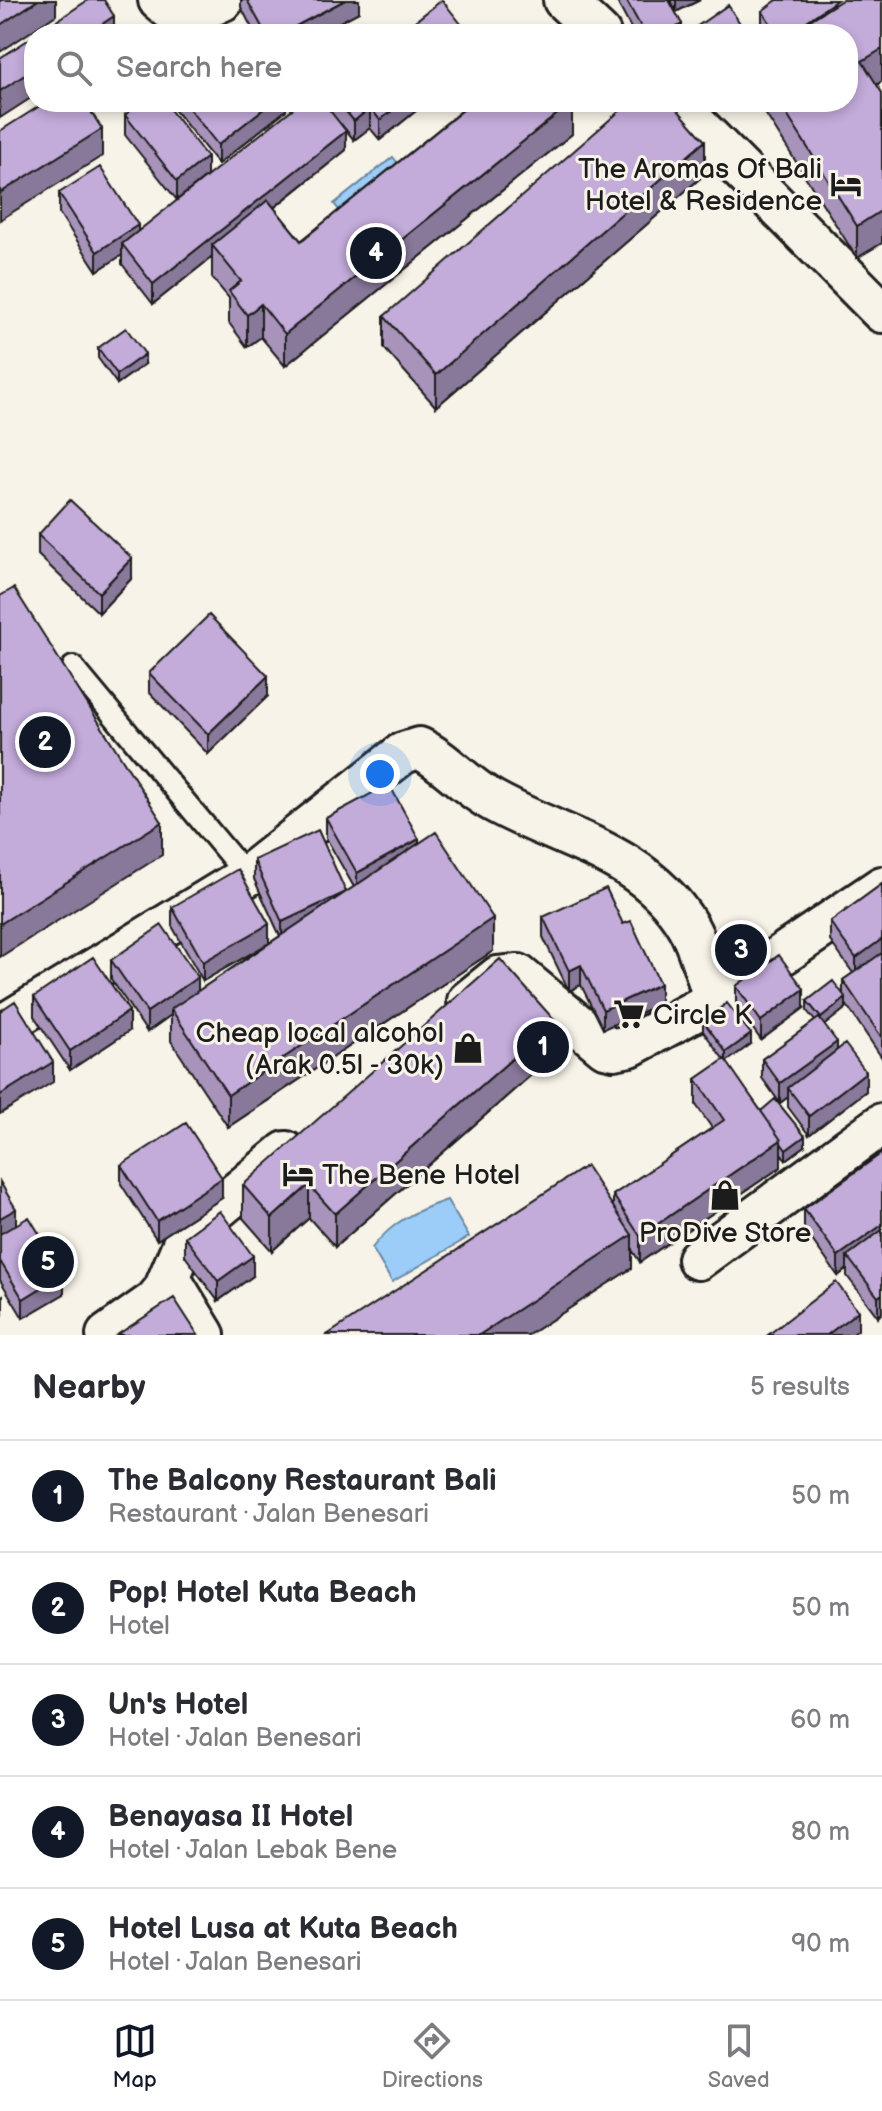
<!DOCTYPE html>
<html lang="en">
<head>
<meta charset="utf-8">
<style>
	body { margin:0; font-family:"Balsamiq Sans",sans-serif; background:#f2f2f3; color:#2b2b33 }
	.you { position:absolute; left:380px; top:774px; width:28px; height:28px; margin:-20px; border:6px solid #fff; border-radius:50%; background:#1a73e8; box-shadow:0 0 0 12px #1a73e833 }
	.badge { display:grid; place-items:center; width:52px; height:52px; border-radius:50%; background:#111827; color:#fff; font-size:26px; font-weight:700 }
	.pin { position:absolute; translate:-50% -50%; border:4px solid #fff; box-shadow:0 2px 8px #0006 }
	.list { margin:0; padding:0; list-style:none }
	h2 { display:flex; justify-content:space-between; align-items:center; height:104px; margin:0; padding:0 32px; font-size:34px }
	h2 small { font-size:26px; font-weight:400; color:#7c7c81 }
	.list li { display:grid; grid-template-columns:52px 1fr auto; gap:24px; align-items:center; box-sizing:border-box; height:112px; padding:0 32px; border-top:2px solid #e1e1e2 }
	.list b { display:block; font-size:30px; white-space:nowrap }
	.list p { margin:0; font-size:26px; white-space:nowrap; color:#7c7c81 }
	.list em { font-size:26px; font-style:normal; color:#7c7c81 }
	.icon { flex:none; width:44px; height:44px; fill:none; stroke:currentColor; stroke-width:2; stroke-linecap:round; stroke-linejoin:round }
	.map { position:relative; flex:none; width:882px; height:1335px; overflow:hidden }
	.search { position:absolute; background:#fff; box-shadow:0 4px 12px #0003; left:24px; right:24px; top:24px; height:88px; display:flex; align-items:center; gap:20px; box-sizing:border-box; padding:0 28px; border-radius:32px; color:#7c7c81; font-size:30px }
	.sheet { height:664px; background:#fff }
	nav { display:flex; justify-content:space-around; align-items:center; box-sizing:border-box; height:112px; border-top:2px solid #e1e1e2; background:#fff; font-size:22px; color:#7c7c81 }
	nav a { display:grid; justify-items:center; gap:4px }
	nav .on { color:#111827 }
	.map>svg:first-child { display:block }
	.water { fill:#9ccdf8; stroke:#6986a0; stroke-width:2 }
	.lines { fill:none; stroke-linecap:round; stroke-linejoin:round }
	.lane-casing { stroke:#1c1c1c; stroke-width:26 }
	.street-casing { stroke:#1c1c1c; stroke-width:46 }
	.lane { stroke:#f7f3e8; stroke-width:20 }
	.street { stroke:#f7f3e8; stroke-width:40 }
	.wall { fill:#a893bb; stroke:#1c1c1c; stroke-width:2 }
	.shaded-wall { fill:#887899; stroke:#1c1c1c; stroke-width:2 }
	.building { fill:#c3abda; stroke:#1c1c1c; stroke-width:2 }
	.labels { text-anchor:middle; stroke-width:6; stroke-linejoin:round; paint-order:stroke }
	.poi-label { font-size:28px; fill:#1c1c1c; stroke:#f7f3e8; text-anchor:end }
</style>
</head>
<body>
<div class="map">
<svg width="882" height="1335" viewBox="0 0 882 1335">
	<rect width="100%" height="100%" fill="#f7f3e8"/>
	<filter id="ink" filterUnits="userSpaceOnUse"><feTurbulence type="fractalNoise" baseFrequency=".0125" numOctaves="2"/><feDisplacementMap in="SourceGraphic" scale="16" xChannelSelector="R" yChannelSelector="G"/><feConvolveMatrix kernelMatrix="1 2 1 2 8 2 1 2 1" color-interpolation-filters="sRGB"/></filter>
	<g filter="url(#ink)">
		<!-- water -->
		<path class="water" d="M393 157 409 178 352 225 334 204Z
			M447 1200 469 1237 392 1282 372 1248C393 1221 415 1211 447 1200Z"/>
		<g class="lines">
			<defs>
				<path id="lane" d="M73 667 247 876"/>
				<path id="street" d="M159 0 182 19 223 0
					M564 0 600 34
					M674 102 882 312
					M468 1001 498 977 518 975 605 1047 614 1049 630 1046 715 1000 882 887
					M0 1027 247 876 403 753 419 748C446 761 465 786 493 801 561 839 644 853 687 925 700 947 706 976 715 1000
					M698 1259 882 1124
					M170 1279 204 1335
					M107 1335 155 1301 164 1290 184 1242 197 1226 286 1152"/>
			</defs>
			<!-- lane casing -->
			<use href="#lane" class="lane-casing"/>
			<!-- street casing -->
			<use href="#street" class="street-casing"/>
			<!-- lane -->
			<use href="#lane" class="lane"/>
			<!-- street -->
			<use href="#street" class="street"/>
		</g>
		<!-- wall -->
		<path class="wall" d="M241 0H359V12L317 34H255L241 7Z
			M616 0H669L682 34H634Z
			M671 0H700L676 12Z
			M882 0V81L877 85 882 93V243L857 258 758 102H848V34H764L762 31V11Z
			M168 102H286V110L218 164Z
			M329 102H427L380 140 370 128 354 140 341 124 346 150 274 208 301 241 466 107 462 102H572V134L285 366 261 337 247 347 229 323V298L212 278V257L153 304 122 264V255L97 271 59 213V193L138 231 329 109Z
			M125 115 207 176 177 200 125 135Z
			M705 174 436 407 384 348V316Z
			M98 348 145 364 117 384 98 358Z
			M38 535 132 578 99 613 38 555Z
			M149 673 268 696 208 754 149 692Z
			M326 818 419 844 493 951 228 1127 171 1041V1015L147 1032 111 979V960L198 991 280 936 254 879V860L346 892 354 887 326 838Z
			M882 884V1058L846 1004V1008L824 1025 837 1050 866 1091 809 1135 788 1107V1097L780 1103 762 1078V1059L815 1021 807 1011V1001L843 994V980L853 973 830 941V922Z
			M172 907 269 943 203 981 172 926Z
			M543 917 660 1004 603 1029 581 985 569 991 543 937Z
			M736 986 804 1008 761 1040 736 1005Z
			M34 997 129 1031 70 1070 34 1016Z
			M703 1021 751 1044 726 1062 761 1111 805 1146 786 1160 781 1153V1167L640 1262 632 1250V1268L528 1335H327L613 1207V1195L712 1128 696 1105V1079L724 1060 703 1031Z
			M555 1054 335 1247 309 1218 272 1251 243 1218V1185Z
			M882 1153 878 1317 847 1276V1269L838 1276 804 1229V1209Z
			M121 1165 222 1198 157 1240 121 1184Z
			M0 1182 16 1225 64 1294 23 1318 0 1280Z
			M185 1237 253 1276 218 1301 185 1256Z"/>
		<!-- shaded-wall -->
		<path class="shaded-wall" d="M38 0H56V15L0 52V25Z
			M345 0H359V12L317 34H281Z
			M676 0H700L676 12Z
			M114 16V34H87Z
			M682 24V34H664Z
			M882 49V81L862 94V61Z
			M34 69V96L0 118V91Z
			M272 102H286V110L218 164V145Z
			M403 102H427L380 140V120Z
			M572 102V134L285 366V334Z
			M715 102H723L715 108Z
			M370 108V128L354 140V121Z
			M102 129V156L0 220V193Z
			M346 131V150L218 252 212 245V257L153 304V284Z
			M705 141V174L436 407V375Z
			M207 157V176L177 200V181Z
			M882 210V243L857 258V226Z
			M138 225V244H122V255L97 271V252Z
			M261 304V337L247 347V315Z
			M145 354V364L117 384V374Z
			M132 558V578L99 613V593Z
			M268 676V696L208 754V734Z
			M162 822V855L0 957V924Z
			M419 839V858L357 893V873Z
			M346 892 282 941V922Z
			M493 918V951L228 1127V1095Z
			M269 924V943L203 981V962Z
			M882 939V959L856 977V958Z
			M581 965V985L569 991V971Z
			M198 977V997L171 1009V1015L147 1032V1012Z
			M660 984V1004L603 1029V1010Z
			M804 989V1008L761 1040V1021Z
			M846 998V1008L821 1028V1018Z
			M129 1011V1031L70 1070V1051Z
			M555 1021V1054L335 1247V1214Z
			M751 1034V1044L726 1062V1052Z
			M837 1042V1061L788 1088V1097L780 1103V1083Z
			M53 1062V1082L0 1114V1095Z
			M866 1072V1091L809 1135V1116Z
			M805 1136V1146L786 1160V1150Z
			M781 1140V1167L640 1262V1236Z
			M222 1178V1198L157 1240V1221Z
			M309 1185V1218L272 1251V1218Z
			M16 1209V1228L0 1238V1218Z
			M882 1225V1244L847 1256V1269L838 1276V1256Z
			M632 1235V1268L528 1335H479Z
			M253 1256V1276L218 1301V1281Z
			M64 1274V1294L23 1318V1299Z
			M882 1294V1313L878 1317V1297Z
			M3 1295V1315L0 1317V1297Z
			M858 1311V1330L852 1335H827Z"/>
		<!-- building -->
		<path class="building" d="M0 0H38L0 25Z
			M88 0H104L114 16 87 34H37Z
			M247 0H345L281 34H266Z
			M442 0 469 34H399Z
			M626 0H669L682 24 664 34H645Z
			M777 0H837L788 34H778L762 11Z
			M842 0H882V49L862 61 882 93V210L857 226 779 102H848V34H788Z
			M728 5 747 34H686Z
			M234 27 239 34H226Z
			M511 28 516 34H504Z
			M34 36V69L0 91V58Z
			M46 102H85L102 129 0 193V131Z
			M141 102H164L207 157 177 181 125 115Z
			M184 102H272L218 145Z
			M301 102H323L346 131 153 284 122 244Z
			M338 102H403L380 120 370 108 354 121Z
			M473 102H572L285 334 261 304 247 315 229 291 241 281 212 245 268 200 301 241Z
			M630 102H671L705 141 436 375 384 316Z
			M100 167 138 225 97 252 59 193Z
			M126 328 145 354 117 374 98 348Z
			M70 500 132 558 99 593 38 535Z
			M14 588 162 822 0 924V596Z
			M209 615 268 676 208 734 149 673Z
			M389 784 419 839 357 873 326 818Z
			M318 830 346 892 282 922 254 860Z
			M436 832 493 918 228 1095 171 1009Z
			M238 869 269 924 203 962 172 907Z
			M882 884V939L856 958 830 922Z
			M606 888 623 924 631 921 660 984 603 1010 581 965 569 971 543 917Z
			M162 925 198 977 147 1012 111 960Z
			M882 953V1038L843 980Z
			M779 955 804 989 761 1021 736 986Z
			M93 957 129 1011 70 1051 34 997Z
			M500 959 555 1021 335 1214 309 1185 272 1218 243 1185Z
			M833 981 846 998 821 1018 807 1001Z
			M15 1001 53 1062 0 1095V1011Z
			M727 1003 751 1034 726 1052 703 1021Z
			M819 1018 837 1042 780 1083 762 1059Z
			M845 1044 866 1072 809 1116 788 1088Z
			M725 1059 781 1140 640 1236 613 1195 724 1120 696 1079Z
			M775 1099 805 1136 786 1150 781 1143V1140L761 1111Z
			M186 1123 222 1178 157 1221 121 1165Z
			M882 1153V1225L838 1256 804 1209Z
			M586 1166 632 1235 479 1335H327Z
			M0 1182 16 1209 0 1218Z
			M220 1211 253 1256 218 1281 185 1237Z
			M29 1217 64 1274 23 1299 0 1261V1234Z
			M882 1230V1294L878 1297 847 1256Z
			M836 1282 858 1311 827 1335H768Z
			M174 1298 198 1335H117Z"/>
	</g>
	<!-- icons -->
	<defs>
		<symbol id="hotel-bare" viewBox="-9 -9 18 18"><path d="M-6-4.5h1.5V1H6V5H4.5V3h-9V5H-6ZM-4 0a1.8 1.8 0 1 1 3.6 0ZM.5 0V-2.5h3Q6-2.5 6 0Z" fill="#1c1c1c" stroke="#f7f3e8" stroke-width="2.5" paint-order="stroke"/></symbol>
		<symbol id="supermarket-bare" viewBox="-9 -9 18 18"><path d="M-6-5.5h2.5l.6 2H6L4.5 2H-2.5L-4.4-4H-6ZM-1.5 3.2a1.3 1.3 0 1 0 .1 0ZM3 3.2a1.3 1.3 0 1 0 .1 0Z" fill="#1c1c1c" stroke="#f7f3e8" stroke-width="2.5" paint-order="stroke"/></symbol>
		<symbol id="shop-bare" viewBox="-9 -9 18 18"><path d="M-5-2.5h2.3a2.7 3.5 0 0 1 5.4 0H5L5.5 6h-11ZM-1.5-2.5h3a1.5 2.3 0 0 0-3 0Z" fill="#1c1c1c" stroke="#f7f3e8" stroke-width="2.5" paint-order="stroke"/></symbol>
	</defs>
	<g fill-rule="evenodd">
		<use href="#hotel-bare" x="824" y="162" width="44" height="44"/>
		<use href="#supermarket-bare" x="607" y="992" width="44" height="44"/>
		<use href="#shop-bare" x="446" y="1026" width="44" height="44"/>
		<use href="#hotel-bare" x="276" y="1152" width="44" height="44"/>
		<use href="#shop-bare" x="703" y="1173" width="44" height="44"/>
	</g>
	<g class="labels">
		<!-- poi labels -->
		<g class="poi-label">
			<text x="822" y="178">The Aromas Of Bali<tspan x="822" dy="32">Hotel &amp; Residence</tspan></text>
			<text x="653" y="1024" text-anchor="start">Circle K</text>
			<text x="444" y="1042">Cheap local alcohol<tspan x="444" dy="32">(Arak 0.5l - 30k)</tspan></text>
			<text x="322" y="1184" text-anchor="start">The Bene Hotel</text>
			<text x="725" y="1242" text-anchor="middle">ProDive Store</text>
		</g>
	</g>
</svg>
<div class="you"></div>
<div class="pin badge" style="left:543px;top:1047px">1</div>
<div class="pin badge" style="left:45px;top:742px">2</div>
<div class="pin badge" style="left:741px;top:950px">3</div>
<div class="pin badge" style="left:376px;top:253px">4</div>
<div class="pin badge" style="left:48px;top:1262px">5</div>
<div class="search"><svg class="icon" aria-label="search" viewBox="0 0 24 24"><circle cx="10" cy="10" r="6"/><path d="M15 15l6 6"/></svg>Search here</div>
</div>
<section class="sheet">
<h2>Nearby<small>5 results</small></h2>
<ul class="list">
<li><span class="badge">1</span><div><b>The Balcony Restaurant Bali</b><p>Restaurant · Jalan Benesari</p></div><em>50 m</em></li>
<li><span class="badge">2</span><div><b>Pop! Hotel Kuta Beach</b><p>Hotel</p></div><em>50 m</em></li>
<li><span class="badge">3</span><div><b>Un's Hotel</b><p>Hotel · Jalan Benesari</p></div><em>60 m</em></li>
<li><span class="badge">4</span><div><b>Benayasa II Hotel</b><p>Hotel · Jalan Lebak Bene</p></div><em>80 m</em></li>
<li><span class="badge">5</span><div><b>Hotel Lusa at Kuta Beach</b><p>Hotel · Jalan Benesari</p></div><em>90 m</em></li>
</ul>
</section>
<nav>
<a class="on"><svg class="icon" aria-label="map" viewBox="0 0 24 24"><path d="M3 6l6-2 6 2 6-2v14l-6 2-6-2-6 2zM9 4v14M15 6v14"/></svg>Map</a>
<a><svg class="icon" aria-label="directions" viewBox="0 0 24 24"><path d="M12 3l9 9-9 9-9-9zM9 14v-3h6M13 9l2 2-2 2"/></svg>Directions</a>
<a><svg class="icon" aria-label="saved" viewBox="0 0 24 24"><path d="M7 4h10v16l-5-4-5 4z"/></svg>Saved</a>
</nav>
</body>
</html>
